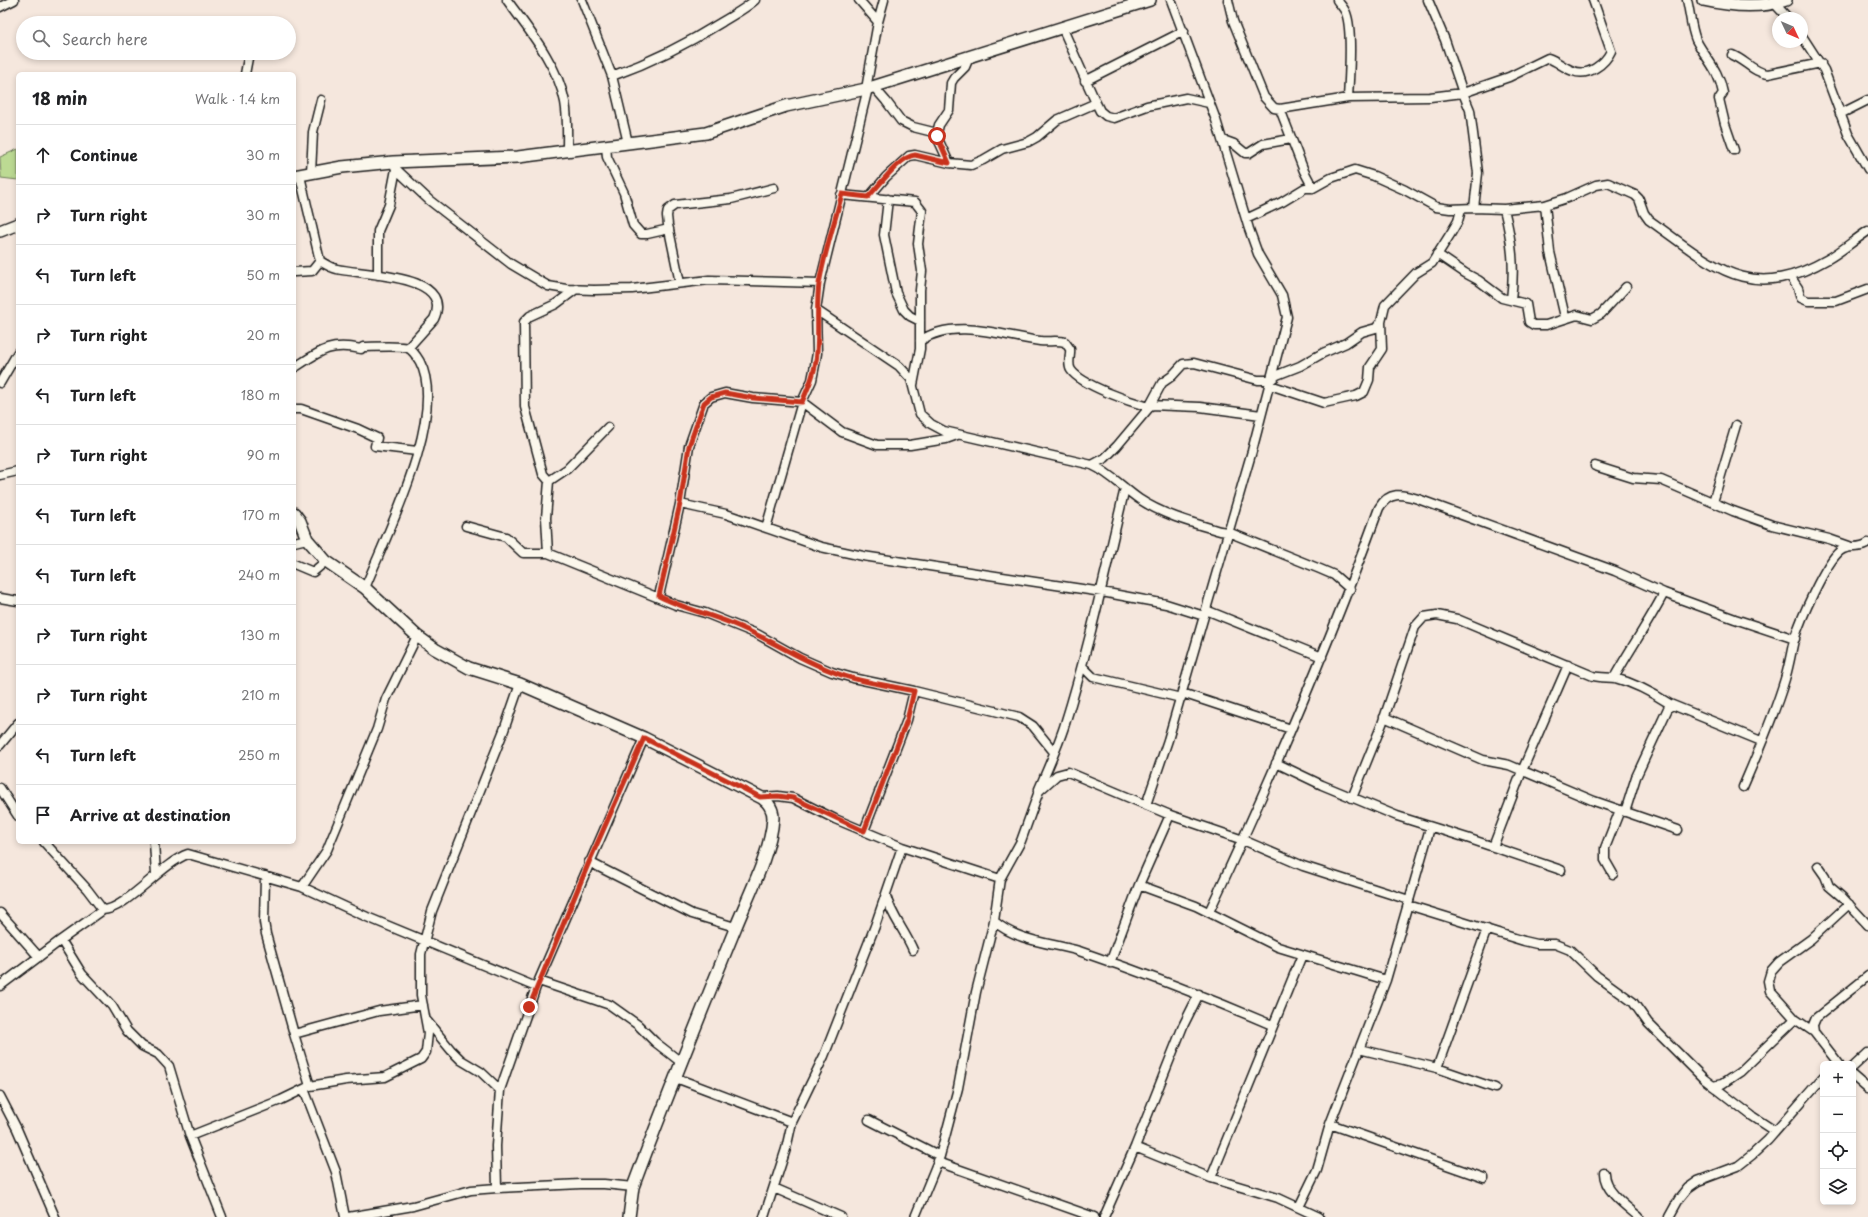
<!DOCTYPE html>
<html lang="en">
<head>
<meta charset="utf-8">
<style>
	body { margin:0; font-family:"Playpen Sans",sans-serif; background:#f2f2f2; color:#202124 }
	.controls { position:absolute; right:12px; bottom:12px; display:grid; overflow:hidden; border-radius:6px; box-shadow:0 2px 6px #0003 }
	.controls button { width:36px; height:36px; display:grid; place-items:center; padding:0; border:0; border-bottom:1px solid #e0e0e0; background:#fff; color:#202124; font:20px sans-serif }
	.compass { position:absolute; left:1772px; top:12px; width:36px; height:36px; border-radius:50%; background:#fff; box-shadow:0 2px 6px #0003; rotate:134deg }
	.stop { position:absolute; width:12px; height:12px; margin:-9px; border:3px solid #c8321e; border-radius:50%; background:#fff }
	.stop.end { background:#c8321e; border-color:#fff; box-shadow:0 1px 4px #0008 }
	.list { margin:0; padding:0; list-style:none }
	h2 { display:flex; justify-content:space-between; align-items:center; height:52px; margin:0; padding:0 16px; font-size:17px }
	h2 small { font-size:13px; font-weight:400; color:#757577 }
	.list li { display:grid; grid-template-columns:26px 1fr auto; gap:12px; align-items:center; box-sizing:border-box; height:60px; padding:0 16px; border-top:1px solid #e0e0e0 }
	.list b { display:block; font-size:15px; white-space:nowrap }
	.list em { font-size:13px; font-style:normal; color:#757577 }
	.icon { flex:none; width:22px; height:22px; fill:none; stroke:currentColor; stroke-width:2; stroke-linecap:round; stroke-linejoin:round }
	.map { position:relative; flex:none; width:1868px; height:1217px; overflow:hidden }
	.search { position:absolute; background:#fff; box-shadow:0 2px 6px #0003; left:16px; top:16px; width:280px; height:44px; display:flex; align-items:center; gap:10px; box-sizing:border-box; padding:0 14px; border-radius:22px; color:#757577; font-size:15px }
	.panel { position:absolute; background:#fff; box-shadow:0 2px 6px #0003; left:16px; top:72px; width:280px; height:772px; border-radius:6px }
	.map>svg:first-child { display:block }
	.green { fill:#bcda93; stroke:#6c7b58 }
	.lines { fill:none; stroke-linecap:round; stroke-linejoin:round }
	.street-casing { stroke:#1c1c1c; stroke-width:11 }
	.secondary-casing { stroke:#1c1c1c; stroke-width:14 }
	.street { stroke:#fbf7ec; stroke-width:8 }
	.secondary { stroke:#fbf7ec; stroke-width:11 }
	.route { stroke:#c8321e; stroke-width:5 }
</style>
</head>
<body>
<div class="map">
<svg width="1868" height="1217" viewBox="0 0 1868 1217">
	<rect width="100%" height="100%" fill="#f5e7dd"/>
	<filter id="ink" filterUnits="userSpaceOnUse"><feTurbulence type="fractalNoise" baseFrequency=".025" numOctaves="2"/><feDisplacementMap in="SourceGraphic" scale="8" xChannelSelector="R" yChannelSelector="G"/><feConvolveMatrix kernelMatrix="1 2 1 2 8 2 1 2 1" color-interpolation-filters="sRGB"/></filter>
	<g filter="url(#ink)">
		<!-- green -->
		<path class="green" d="M18 149V180L1 178 0 157Z"/>
		<g class="lines">
			<defs>
				<path id="street" d="M507 0C528 29 558 65 565 102 568 118 567 135 567 151
					M582 0 612 76
					M859 0 878 22
					M1228 0 1233 21 1264 97 1274 108 1280 109 1348 98 1430 97 1463 93 1509 77 1548 58C1557 61 1564 68 1573 71 1588 77 1605 64 1611 51L1593 0
					M1337 0C1340 4 1344 8 1346 13 1353 31 1349 78 1348 98
					M1428 0 1445 40 1463 93 1470 110 1478 173 1474 208
					M1687 0C1690 12 1691 28 1696 40 1706 59 1719 70 1723 93L1719 99 1725 124 1734 150
					M1775 4 1788 18
					M0 7 14 0
					M1062 27 1096 103 1100 111 1106 116 1114 118 1147 106 1186 98 1209 103
					M1802 36 1824 70 1848 134 1868 169
					M1732 55C1745 60 1754 73 1768 74L1821 63
					M245 74 249 53
					M1085 81 1184 31
					M873 86 886 101 901 121 913 127 937 133
					M866 89 878 22 884 0
					M1280 109 1304 171 1313 188
					M1840 114 1868 100
					M1223 140 1234 144 1245 153H1249L1263 144 1291 139
					M628 143 612 76C651 62 687 44 722 22 733 15 745 9 755 0
					M606 146 607 157 624 193 633 225 641 234H647L669 229
					M393 162 396 169 429 200 511 264 548 286 566 289 594 290 632 289 709 280 820 283
					M949 163 938 139 937 133 939 125 949 110 951 83 954 78 965 67 968 60 974 56
					M311 173 313 132 321 100
					M300 176 320 261
					M841 195 915 202 922 211 918 244 922 271 920 290V349L913 385
					M869 197 886 177 909 156 915 155 949 163 971 165 983 160 1002 149 1028 142 1037 137 1057 120 1096 103
					M888 199 884 235 896 293 904 310 910 316 920 321
					M1545 205 1550 252 1565 317
					M1504 209C1512 241 1515 267 1511 300
					M1246 219 1282 202 1305 188H1313L1331 178 1355 170 1374 176 1405 190 1436 207 1450 209 1474 208 1504 209 1545 205 1567 198 1596 185 1608 183 1635 195 1639 199 1644 213 1649 220C1713 265 1748 305 1828 259 1842 251 1854 240 1868 231
					M1437 254 1465 273 1478 280 1502 298 1526 304 1529 322 1534 325H1546L1577 315 1592 319 1601 314 1626 287
					M294 272 312 271 320 261C325 264 331 268 337 269 361 275 455 273 434 319L408 348
					M378 275V231L389 205 396 169
					M1790 276 1798 288 1801 298 1808 301H1836L1868 289
					M680 283 668 225 667 216 668 210 675 205 731 199 774 188
					M816 310 899 366 911 379 920 414 931 424 944 431 1092 465C1110 473 1123 488 1139 499 1163 515 1193 523 1220 531L1228 532 1320 569 1334 575 1350 589
					M920 341C953 317 1004 336 1040 341 1048 342 1057 340 1065 342L1070 349C1071 355 1067 364 1071 370 1081 385 1131 402 1149 407
					M294 368C320 351 330 342 361 349L363 347C372 347 401 345 408 348 414 351 417 357 420 362 448 415 386 535 365 588
					M0 383 18 352
					M1270 385 1324 403 1356 396 1364 392 1369 380 1370 367 1382 349 1381 322 1385 305 1416 273 1432 263 1451 233 1458 221 1461 210
					M1150 405 1200 407 1261 415
					M294 409H301L358 429 377 438 375 446 417 451
					M1092 465 1105 458 1117 446 1148 409 1162 383 1172 376 1183 364 1194 363 1258 380H1271L1277 375 1300 366 1323 353 1346 343 1362 332 1376 328 1381 322
					M1595 466 1633 478 1661 480 1733 511 1772 525 1829 539 1849 546
					M0 475 18 471
					M549 481 567 469 608 427
					M1713 502 1736 425
					M680 504 726 514 821 547 863 556 1102 592 1166 604 1204 616
					M466 526 506 537 523 553H548L676 605 705 613 757 634 800 658 832 672 853 678 914 691 1019 717 1033 726 1054 752
					M766 528 802 402 812 380 815 365 817 353 816 310 820 283 868 88
					M294 542 307 539
					M548 553 546 518 549 481 543 474 525 407 524 322 530 316 556 304 576 289
					M294 564 313 572 326 561
					M659 596 680 504 689 446 704 403 711 397 725 393 753 398 802 402 842 432 877 445H910L946 439 957 435
					M0 598 18 601
					M1206 610 1322 657
					M1082 666 1093 677 1181 698
					M1614 678C1630 649 1649 622 1664 593
					M1182 693 1291 729
					M1384 717 1483 760 1509 765 1594 801 1678 830
					M0 745 18 723
					M1276 763 1322 785 1397 816 1467 838 1561 870
					M1743 787C1758 752 1774 716 1785 679 1789 666 1791 653 1794 640 1800 621 1825 563 1840 551 1848 544 1860 550 1868 543
					M0 788 18 816
					M1039 789C1048 768 1057 748 1064 727 1089 648 1106 568 1125 488
					M760 797 778 796 793 798 835 819 902 847 1000 879
					M1352 798 1382 724 1415 627 1424 617 1437 615 1457 619 1593 676C1600 678 1608 677 1615 678 1634 683 1653 693 1670 704L1761 741
					M1146 805 1168 740 1252 451 1287 317 1282 295 1258 254 1249 229 1216 120 1171 0
					M1625 812 1636 777 1670 704
					M864 831 907 720 914 691
					M44 842 87 889 103 910
					M154 842 156 874
					M1493 847 1522 771 1568 665
					M589 862 692 914 735 927
					M1818 866 1825 876 1829 886 1842 897 1868 925
					M1613 874 1605 860V848L1620 810
					M265 876 264 922 266 934 294 1034 310 1086
					M1139 885 1196 906 1278 947 1386 980
					M302 887 327 850 377 729 386 699 417 636
					M886 896C891 915 905 931 913 950
					M1408 905 1524 941 1537 944H1555L1570 950 1597 976 1633 1002 1648 1023 1704 1079 1752 1116 1775 1131
					M1209 912C1271 780 1329 645 1379 508 1389 491 1402 494 1418 499L1615 571 1664 593 1735 619 1795 639
					M0 913 39 957
					M994 921C1016 941 1051 943 1079 951 1144 973 1209 998 1272 1025
					M61 940 82 974 112 1006 127 1031 142 1046 158 1054 169 1066 190 1136 222 1217
					M1110 963 1139 885 1170 815
					M539 981 610 1005 638 1025 655 1042 682 1063
					M0 986 61 940 103 910C125 910 162 863 188 854L302 887 367 917 536 987 644 738
					M427 1021 451 1050 461 1060 481 1072 500 1090
					M1814 1032 1813 1025 1816 1018 1868 976
					M294 1034 379 1011 423 1005
					M1359 1049 1437 1068 1495 1088
					M1839 1064 1814 1032 1795 1019 1780 1002 1770 991 1768 981 1771 971 1779 962 1811 939 1849 904
					M1853 1067 1868 1053
					M1437 1068 1487 929
					M1853 1076 1868 1089
					M676 1078 792 1122
					M1713 1086 1722 1084 1740 1072 1795 1019
					M304 1089 336 1172 345 1217
					M0 1096 17 1129 55 1217
					M869 1120 940 1156
					M1330 1124 1484 1178
					M190 1136 281 1100 310 1086 346 1080 385 1077 421 1059 426 1052 428 1033 421 995V954L432 911 504 730 520 684
					M1135 1147 1211 1178 1278 1198 1319 1217
					M938 1162 1094 1217
					M1604 1173C1604 1191 1627 1207 1639 1217
					M1211 1178 1302 955
					M497 1188 496 1146 500 1090 536 987
					M774 1188 841 1217
					M1299 1207 1317 1170 1330 1124 1386 980 1430 828
					M348 1217 413 1206 471 1190 497 1188 581 1184H604L633 1187
					M764 1217 786 1149 792 1122 824 1056 875 926 902 847
					M915 1217 940 1156 958 1088 976 992 994 921 1000 879 1021 841 1039 791 1057 775 1068 772 1170 815 1243 840 1303 866 1409 900
					M1104 1217 1135 1147 1183 1026 1199 994
					M1669 1217 1679 1199 1688 1188 1698 1181 1738 1166 1752 1155 1768 1140 1823 1077"/>
				<path id="secondary" d="M1703 0C1730 6 1760 9 1786 0
					M294 176 342 167 393 162 518 157 706 133 786 106 866 89 1150 0
					M0 231 18 224
					M294 513 300 521 307 539 326 561 365 588 417 636 435 649 469 668 520 684 644 738 762 798C769 803 773 809 773 818 771 853 748 896 735 929 700 1015 665 1101 633 1187L629 1217"/>
			</defs>
			<!-- street casing -->
			<use href="#street" class="street-casing"/>
			<!-- secondary casing -->
			<use href="#secondary" class="secondary-casing"/>
			<!-- street -->
			<use href="#street" class="street"/>
			<!-- secondary -->
			<use href="#secondary" class="secondary"/>
		</g>
	</g>
	<g class="lines" filter="url(#ink)">
		<!-- route -->
		<path class="route" d="M529 1007 589 862 644 738 760 797 778 796 793 798 864 831 907 720 914 691C887 685 857 682 831 671 797 658 766 637 733 624 708 614 682 608 659 596L680 504 689 446 704 403 711 397 725 393 753 398 802 402C809 386 816 370 817 352 819 329 816 307 819 284 824 254 834 224 842 194L868 197C879 186 900 156 915 155L949 163 937 136"/>
	</g>
</svg>
<div class="controls">
<button>+</button>
<button>−</button>
<button><svg class="icon" aria-label="locate" viewBox="0 0 24 24"><circle cx="12" cy="12" r="6"/><path d="M12 2v4M12 18v4M2 12h4M18 12h4"/></svg></button>
<button><svg class="icon" aria-label="layers" viewBox="0 0 24 24"><path d="M12 4l9 5-9 5-9-5zM3 14l9 5 9-5"/></svg></button>
</div>
<svg class="compass" viewBox="-18 -18 36 36"><path d="M0-13l5 13h-10z" fill="#e53935"/><path d="M0 13l5-13h-10z" fill="#757577"/></svg>
<div class="stop" style="left:937px;top:136px"></div>
<div class="stop end" style="left:529px;top:1007px"></div>
<div class="search"><svg class="icon" aria-label="search" viewBox="0 0 24 24"><circle cx="10" cy="10" r="6"/><path d="M15 15l6 6"/></svg>Search here</div>
<section class="panel">
<h2>18 min<small>Walk · 1.4 km</small></h2>
<ul class="list">
<li><svg class="icon" aria-label="ahead" viewBox="0 0 24 24"><path d="M12 20V5M6 11l6-6 6 6"/></svg><div><b>Continue</b></div><em>30 m</em></li>
<li><svg class="icon" aria-label="right" viewBox="0 0 24 24"><path d="M7 20v-9h11M14 6l5 5-5 5"/></svg><div><b>Turn right</b></div><em>30 m</em></li>
<li><svg class="icon" aria-label="left" viewBox="0 0 24 24"><path d="M17 20v-9H6M10 6l-5 5 5 5"/></svg><div><b>Turn left</b></div><em>50 m</em></li>
<li><svg class="icon" aria-label="right" viewBox="0 0 24 24"><path d="M7 20v-9h11M14 6l5 5-5 5"/></svg><div><b>Turn right</b></div><em>20 m</em></li>
<li><svg class="icon" aria-label="left" viewBox="0 0 24 24"><path d="M17 20v-9H6M10 6l-5 5 5 5"/></svg><div><b>Turn left</b></div><em>180 m</em></li>
<li><svg class="icon" aria-label="right" viewBox="0 0 24 24"><path d="M7 20v-9h11M14 6l5 5-5 5"/></svg><div><b>Turn right</b></div><em>90 m</em></li>
<li><svg class="icon" aria-label="left" viewBox="0 0 24 24"><path d="M17 20v-9H6M10 6l-5 5 5 5"/></svg><div><b>Turn left</b></div><em>170 m</em></li>
<li><svg class="icon" aria-label="left" viewBox="0 0 24 24"><path d="M17 20v-9H6M10 6l-5 5 5 5"/></svg><div><b>Turn left</b></div><em>240 m</em></li>
<li><svg class="icon" aria-label="right" viewBox="0 0 24 24"><path d="M7 20v-9h11M14 6l5 5-5 5"/></svg><div><b>Turn right</b></div><em>130 m</em></li>
<li><svg class="icon" aria-label="right" viewBox="0 0 24 24"><path d="M7 20v-9h11M14 6l5 5-5 5"/></svg><div><b>Turn right</b></div><em>210 m</em></li>
<li><svg class="icon" aria-label="left" viewBox="0 0 24 24"><path d="M17 20v-9H6M10 6l-5 5 5 5"/></svg><div><b>Turn left</b></div><em>250 m</em></li>
<li><svg class="icon" aria-label="arrive" viewBox="0 0 24 24"><path d="M6 21V4h12l-3 4 3 4H6"/></svg><div><b>Arrive at destination</b></div></li>
</ul>
</section>
</div>
</body>
</html>
